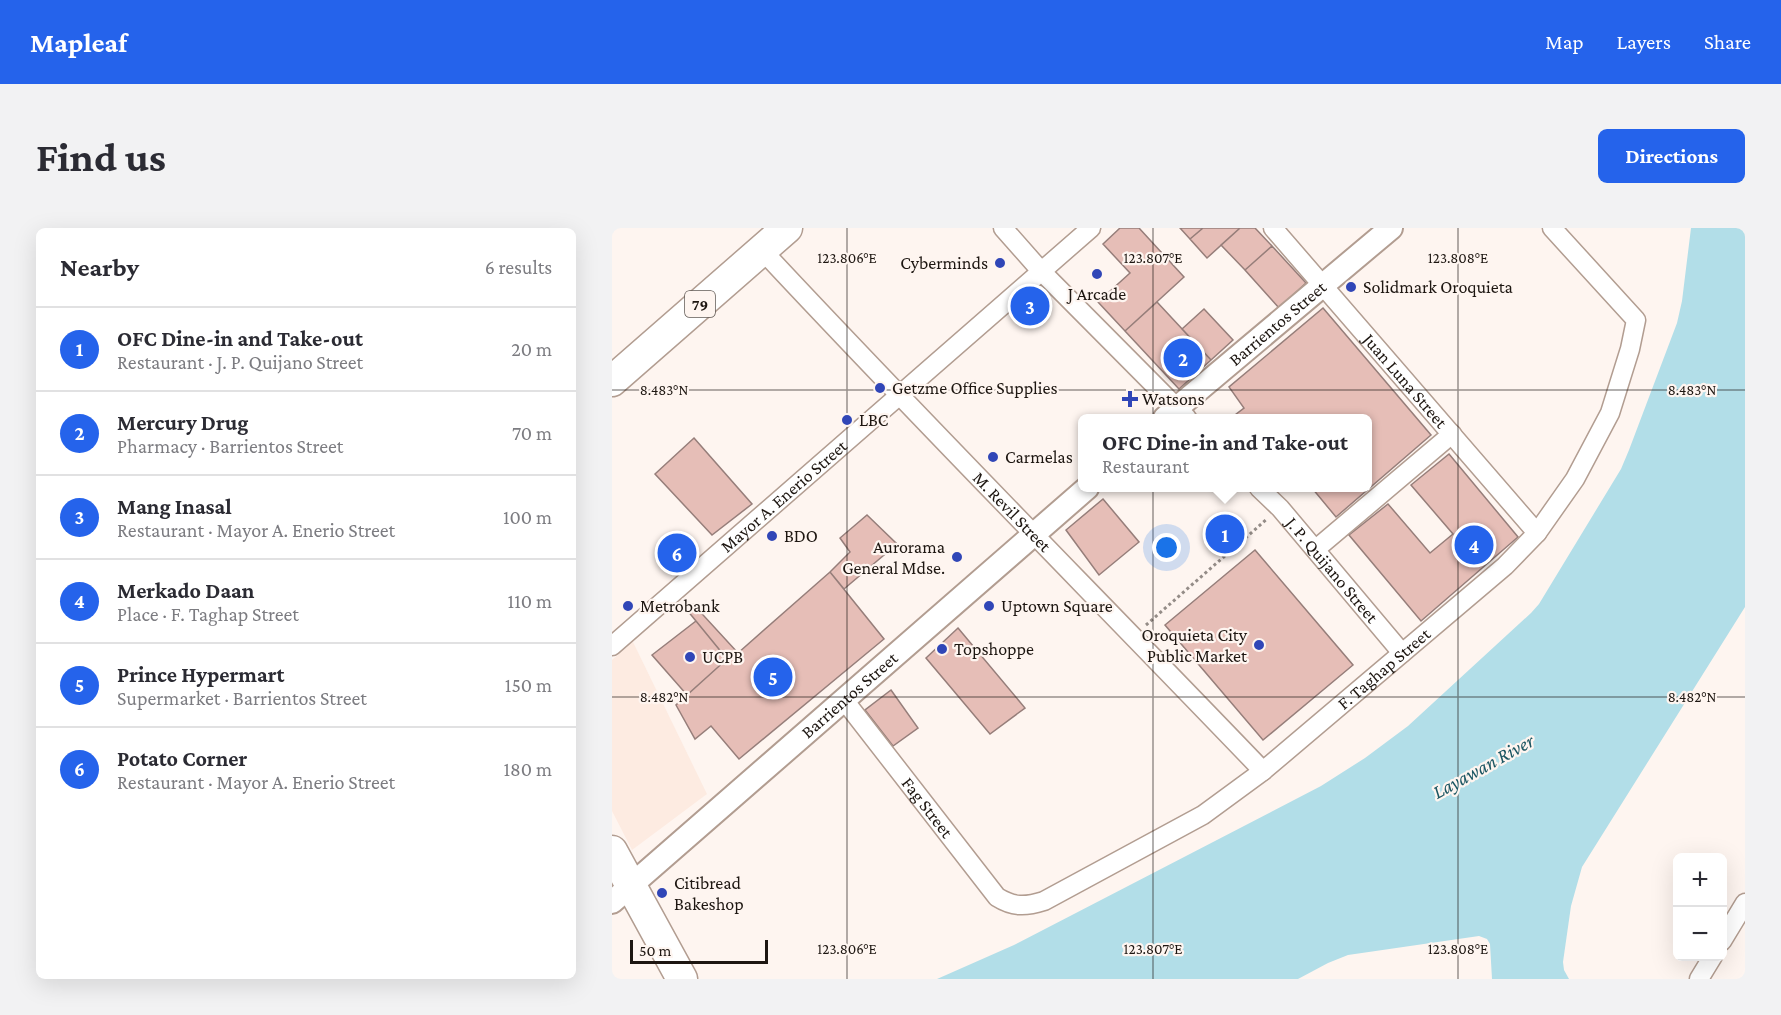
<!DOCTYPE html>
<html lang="en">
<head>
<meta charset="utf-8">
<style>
	body { margin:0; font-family:"Crimson Pro",serif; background:#f2f2f3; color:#2b2b33 }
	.controls { position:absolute; right:18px; bottom:18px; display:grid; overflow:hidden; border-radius:9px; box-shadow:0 6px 24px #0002 }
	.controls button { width:54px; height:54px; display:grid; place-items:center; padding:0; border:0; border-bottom:2px solid #e1e1e2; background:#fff; color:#2b2b33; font:30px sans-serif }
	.scale { position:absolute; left:18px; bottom:15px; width:138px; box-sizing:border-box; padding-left:6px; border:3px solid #1d1611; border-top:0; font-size:16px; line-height:21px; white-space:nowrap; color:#1d1611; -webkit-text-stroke:4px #fef5f0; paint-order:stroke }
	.you { position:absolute; left:555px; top:320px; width:21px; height:21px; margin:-15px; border:4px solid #fff; border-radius:50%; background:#1a73e8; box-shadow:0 0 0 9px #1a73e833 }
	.badge { display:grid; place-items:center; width:39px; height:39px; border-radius:50%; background:#2563eb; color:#fff; font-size:20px; font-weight:700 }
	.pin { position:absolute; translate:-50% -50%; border:3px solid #fff; box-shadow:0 2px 6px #0006 }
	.popup { position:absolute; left:466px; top:186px; width:294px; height:78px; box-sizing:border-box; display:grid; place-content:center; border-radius:9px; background:#fff; filter:drop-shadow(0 2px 4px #0005); font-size:20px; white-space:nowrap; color:#7c7c81 }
	.popup b { font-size:22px; color:#2b2b33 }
	.popup::after { content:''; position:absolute; left:50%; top:100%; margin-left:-12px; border:12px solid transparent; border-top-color:#fff }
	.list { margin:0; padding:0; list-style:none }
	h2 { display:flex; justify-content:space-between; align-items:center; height:78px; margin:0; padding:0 24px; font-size:26px }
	h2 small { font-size:20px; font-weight:400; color:#7c7c81 }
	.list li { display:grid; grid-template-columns:39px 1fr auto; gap:18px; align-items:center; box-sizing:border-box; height:84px; padding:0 24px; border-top:2px solid #e1e1e2 }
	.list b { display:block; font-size:22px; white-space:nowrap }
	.list p { margin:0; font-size:20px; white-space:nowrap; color:#7c7c81 }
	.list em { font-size:20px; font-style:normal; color:#7c7c81 }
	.map { position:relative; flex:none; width:1133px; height:751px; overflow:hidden; border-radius:9px }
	header { display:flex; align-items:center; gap:36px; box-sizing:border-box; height:84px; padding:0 30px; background:#2563eb; color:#fff }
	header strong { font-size:28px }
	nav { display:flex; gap:33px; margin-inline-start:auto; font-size:21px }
	.intro { display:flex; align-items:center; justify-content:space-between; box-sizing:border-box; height:144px; padding:0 36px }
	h1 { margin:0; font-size:42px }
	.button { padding:15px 27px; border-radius:9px; background:#2563eb; color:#fff; font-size:21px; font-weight:700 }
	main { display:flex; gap:36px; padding:0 36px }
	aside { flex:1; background:#fff; border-radius:9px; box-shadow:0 6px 24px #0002 }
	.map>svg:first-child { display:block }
	.built { fill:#fdebe1 }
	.water { fill:#b2dee8 }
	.building { fill:#e6beb7; stroke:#967e7a; stroke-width:1.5 }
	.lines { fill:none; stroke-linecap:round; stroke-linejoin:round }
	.minor-casing { stroke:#b29d91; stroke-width:21 }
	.tertiary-casing { stroke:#b29d91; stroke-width:26 }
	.trunk-casing { stroke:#b29d91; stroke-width:33 }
	.path { stroke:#948c87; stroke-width:3; stroke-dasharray:3 3; stroke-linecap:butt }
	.minor { stroke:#fff; stroke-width:18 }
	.tertiary { stroke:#fff; stroke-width:22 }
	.trunk { stroke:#fff; stroke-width:30 }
	.ticks { fill:none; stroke:#1d1611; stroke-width:1.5; stroke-opacity:0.45 }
	.poi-dot { fill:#3046b7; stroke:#fef5f0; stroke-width:2 }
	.labels { text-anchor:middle; stroke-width:4.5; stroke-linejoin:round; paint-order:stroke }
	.shield { fill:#fef5f0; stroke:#605954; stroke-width:1.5 }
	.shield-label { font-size:16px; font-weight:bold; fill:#1d1611 }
	.poi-label { font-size:18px; fill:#1d1611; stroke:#fef5f0; text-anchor:start }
	.street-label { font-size:18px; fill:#1d1611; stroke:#fef5f0 }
	.water-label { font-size:20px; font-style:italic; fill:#1b5662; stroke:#fef5f0 }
	.ticks-label { font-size:15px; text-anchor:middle; fill:#1d1611; stroke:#fef5f0; stroke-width:4.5; stroke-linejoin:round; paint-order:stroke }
</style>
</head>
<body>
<header>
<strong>Mapleaf</strong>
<nav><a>Map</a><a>Layers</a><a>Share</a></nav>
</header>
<div class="intro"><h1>Find us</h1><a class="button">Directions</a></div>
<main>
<aside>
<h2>Nearby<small>6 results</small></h2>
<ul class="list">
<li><span class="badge">1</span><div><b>OFC Dine-in and Take-out</b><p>Restaurant · J. P. Quijano Street</p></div><em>20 m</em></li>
<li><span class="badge">2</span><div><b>Mercury Drug</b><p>Pharmacy · Barrientos Street</p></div><em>70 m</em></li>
<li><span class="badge">3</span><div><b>Mang Inasal</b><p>Restaurant · Mayor A. Enerio Street</p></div><em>100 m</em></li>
<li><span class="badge">4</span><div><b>Merkado Daan</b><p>Place · F. Taghap Street</p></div><em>110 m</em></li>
<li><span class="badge">5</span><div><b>Prince Hypermart</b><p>Supermarket · Barrientos Street</p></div><em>150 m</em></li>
<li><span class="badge">6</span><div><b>Potato Corner</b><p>Restaurant · Mayor A. Enerio Street</p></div><em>180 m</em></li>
</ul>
</aside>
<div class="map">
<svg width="1133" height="751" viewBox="0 0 1133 751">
	<rect width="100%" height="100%" fill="#fef5f0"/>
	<!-- built -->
	<path class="built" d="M21 414 95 566 20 622 0 583V432Z"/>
	<!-- water -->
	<path class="water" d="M1079 0H1133V379L970 639 959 678 951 734 952 742 957 751H880L878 716 875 711 867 708 736 727 716 735 686 751H325L402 717 709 558 753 530 796 498 919 385 927 376 1009 241 1017 222 1065 95 1070 73Z"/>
	<!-- building -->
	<path class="building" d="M508 0H527L572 49 513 103 486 74 518 45 491 16Z
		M568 0H591L578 11Z
		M591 0H628L595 30 578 11Z
		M628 0H643L660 18 633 42 609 17Z
		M660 18 694 55 667 80 633 42Z
		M545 74 599 132 567 161 513 103Z
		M711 80 819 207 724 289 700 260H756V190H619L632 180 617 159Z
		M592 81 621 112 599 132 570 101Z
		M82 210 140 276 100 307 43 246Z
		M837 226 906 309 809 393 737 307 776 276 818 325 841 306 799 257Z
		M491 271 527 314 487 347 454 302Z
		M255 287 285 316 232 361 218 344 238 324 228 310Z
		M643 322 741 437 651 512 553 397Z
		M218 344 272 411 127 531 99 498 83 511 64 477 115 431 75 382 81 376 126 425Z
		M84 393 115 431 75 467 40 427Z
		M346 400 413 480 378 506 314 430Z
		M279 462 306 500 281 518 253 482Z"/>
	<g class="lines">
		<defs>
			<g id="minor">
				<path d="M391 0 429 43 575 190"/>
				<path id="s1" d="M661 0 925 305"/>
				<path id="s2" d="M150 22C314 198 484 369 651 543"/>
				<path id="s3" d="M647 260 668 280 790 425"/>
				<path d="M704 321 840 206"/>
				<path id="s4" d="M0 418 479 0"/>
				<path id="s5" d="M232 472 385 669C401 679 413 679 432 673L591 587 651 543 893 338 925 305 963 251 998 185 1018 121 1024 92 940 0"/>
				<path d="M1110 713 1133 675"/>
				<path d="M1087 751 1101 728"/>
			</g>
			<g id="tertiary">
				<path id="s6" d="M553 190 779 0"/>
				<path id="s7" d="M0 674 475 260"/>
			</g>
			<path id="trunk" d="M0 153 175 0
				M0 623 70 751"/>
		</defs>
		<!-- minor casing -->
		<use href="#minor" class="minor-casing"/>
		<!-- tertiary casing -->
		<use href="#tertiary" class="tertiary-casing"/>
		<!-- trunk casing -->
		<use href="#trunk" class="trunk-casing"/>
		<!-- path -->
		<path class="path" d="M534 397 655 291"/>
		<!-- minor -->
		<use href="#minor" class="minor"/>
		<!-- tertiary -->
		<use href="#tertiary" class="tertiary"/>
		<!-- trunk -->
		<use href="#trunk" class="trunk"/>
	</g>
	<!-- ticks -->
	<path class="ticks" d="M235 0V751M541 0V751M846 0V751M0 162H1133M0 469H1133"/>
	<!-- markers -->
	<g class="poi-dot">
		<circle cx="388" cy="35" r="6"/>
		<circle cx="485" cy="46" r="6"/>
		<circle cx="739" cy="59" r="6"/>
		<circle cx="268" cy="160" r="6"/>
		<path d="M515 162h6v6h6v6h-6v6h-6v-6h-6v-6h6z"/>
		<circle cx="235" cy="192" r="6"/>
		<circle cx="381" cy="229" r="6"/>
		<circle cx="160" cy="308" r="6"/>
		<circle cx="345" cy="329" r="6"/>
		<circle cx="16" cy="378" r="6"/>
		<circle cx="377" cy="378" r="6"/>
		<circle cx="647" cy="417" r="6"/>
		<circle cx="330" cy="421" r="6"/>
		<circle cx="78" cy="429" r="6"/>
		<circle cx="50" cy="665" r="6"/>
	</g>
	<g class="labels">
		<!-- shield labels -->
		<rect class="shield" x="73" y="63" width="30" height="26" rx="4.5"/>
		<g class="shield-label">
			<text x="88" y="82">79</text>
		</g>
		<!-- poi labels -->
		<g class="poi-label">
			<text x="376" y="41" text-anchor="end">Cyberminds</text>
			<text x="751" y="65">Solidmark Oroquieta</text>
			<text x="485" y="72" text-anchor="middle">J Arcade</text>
			<text x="280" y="166">Getzme Office Supplies</text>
			<text x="530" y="177">Watsons</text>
			<text x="247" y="198">LBC</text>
			<text x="393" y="235">Carmelas</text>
			<text x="172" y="314">BDO</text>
			<text x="333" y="325" text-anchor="end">Aurorama<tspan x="333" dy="21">General Mdse.</tspan></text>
			<text x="28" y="384">Metrobank</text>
			<text x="389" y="384">Uptown Square</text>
			<text x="635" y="413" text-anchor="end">Oroquieta City<tspan x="635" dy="21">Public Market</tspan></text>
			<text x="342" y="427">Topshoppe</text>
			<text x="90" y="435">UCPB</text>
			<text x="62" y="661">Citibread<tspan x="62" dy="21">Bakeshop</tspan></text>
		</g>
		<!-- street labels -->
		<g class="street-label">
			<text dy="6" stroke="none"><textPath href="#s6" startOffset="147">Barrientos Street</textPath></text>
			<text dy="6" stroke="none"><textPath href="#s1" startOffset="202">Juan Luna Street</textPath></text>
			<text dy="6" stroke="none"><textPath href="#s4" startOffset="228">Mayor A. Enerio Street</textPath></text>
			<text dy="6" stroke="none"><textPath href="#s2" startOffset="362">M. Revil Street</textPath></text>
			<text dy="6" stroke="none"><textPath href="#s3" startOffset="110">J. P. Quijano Street</textPath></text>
			<text dy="6" stroke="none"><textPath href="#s5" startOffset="712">F. Taghap Street</textPath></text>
			<text dy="6" stroke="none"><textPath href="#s7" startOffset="315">Barrientos Street</textPath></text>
			<text dy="6" stroke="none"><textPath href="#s5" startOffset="136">Fag Street</textPath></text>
		</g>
		<!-- water labels -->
		<g class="water-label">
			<text transform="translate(871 538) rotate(-29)" y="7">Layawan River</text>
		</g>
	</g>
	<g class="ticks-label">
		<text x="235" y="35">123.806°E</text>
		<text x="541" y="35">123.807°E</text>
		<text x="846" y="35">123.808°E</text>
		<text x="52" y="167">8.483°N</text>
		<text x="1080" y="167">8.483°N</text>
		<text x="52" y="474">8.482°N</text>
		<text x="1080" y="474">8.482°N</text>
		<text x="235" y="726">123.806°E</text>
		<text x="541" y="726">123.807°E</text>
		<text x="846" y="726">123.808°E</text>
	</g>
</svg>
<div class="controls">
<button>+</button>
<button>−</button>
</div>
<div class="scale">50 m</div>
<div class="you"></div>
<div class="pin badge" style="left:613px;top:306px">1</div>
<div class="popup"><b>OFC Dine-in and Take-out</b>Restaurant</div>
<div class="pin badge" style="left:571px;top:130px">2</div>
<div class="pin badge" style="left:418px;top:78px">3</div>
<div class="pin badge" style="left:862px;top:317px">4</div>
<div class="pin badge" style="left:161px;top:449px">5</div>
<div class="pin badge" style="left:65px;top:325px">6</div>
</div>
</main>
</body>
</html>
